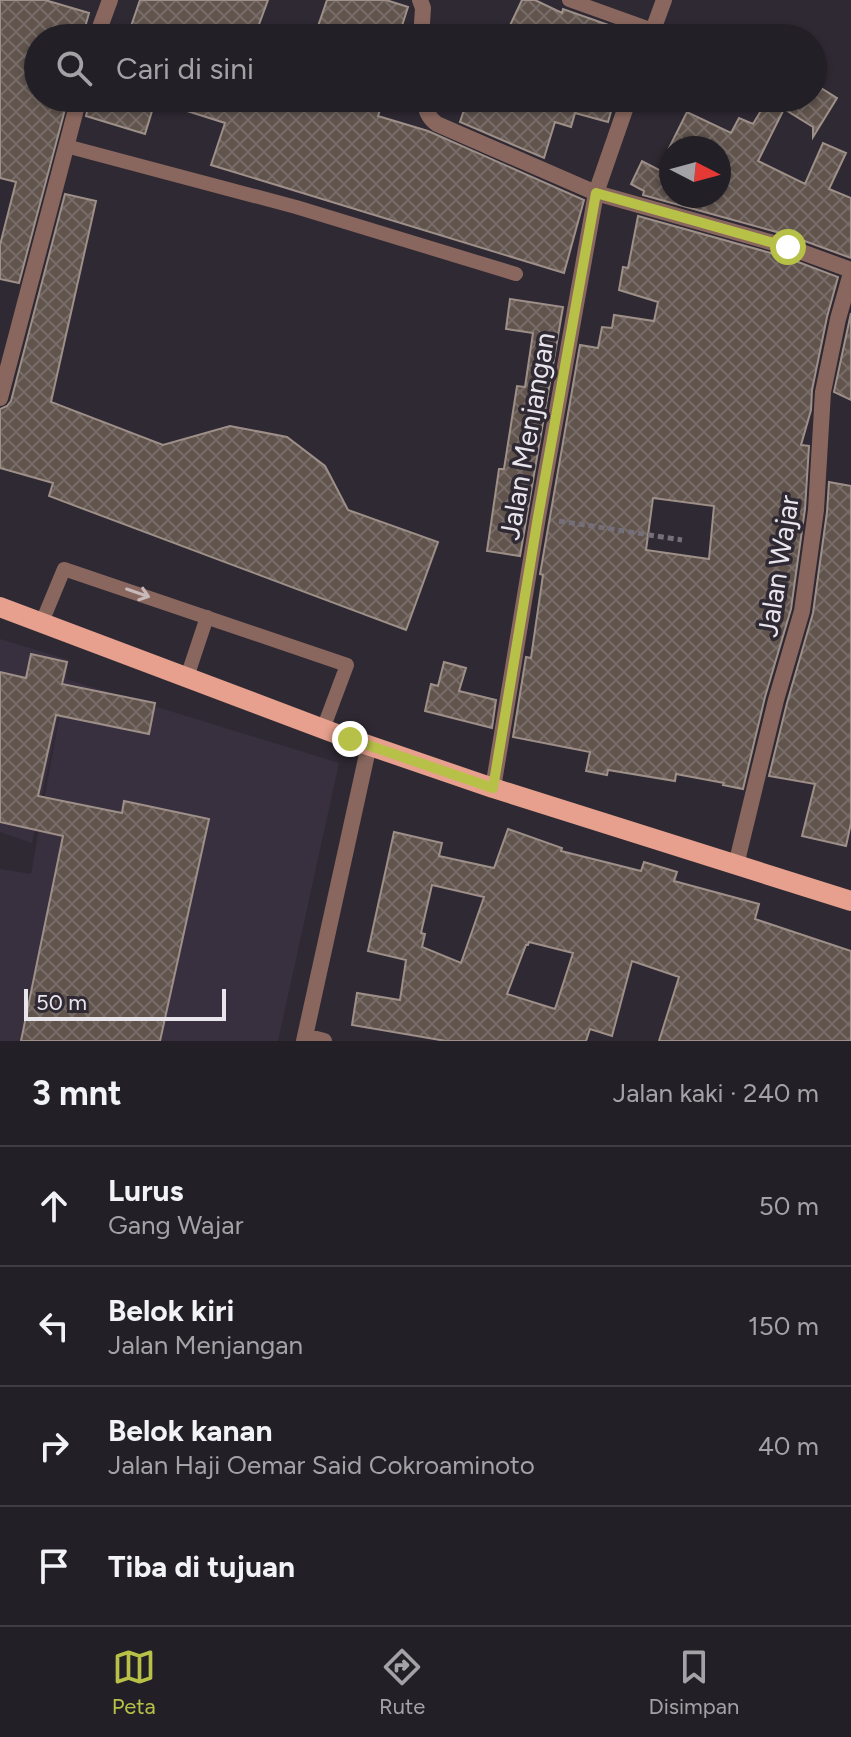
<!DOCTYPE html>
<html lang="id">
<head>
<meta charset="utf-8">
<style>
	body { margin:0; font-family:Figtree,sans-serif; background:#2b272e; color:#f1f3f6 }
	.compass { position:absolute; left:659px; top:136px; width:72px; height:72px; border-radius:50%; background:#231f26; box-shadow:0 2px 6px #0004; rotate:96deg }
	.scale { position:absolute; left:24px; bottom:20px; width:202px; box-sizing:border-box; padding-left:8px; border:4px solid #e9e5ec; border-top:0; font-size:22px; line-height:28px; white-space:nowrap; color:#e9e5ec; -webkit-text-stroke:6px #2f2933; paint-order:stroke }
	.stop { position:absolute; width:24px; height:24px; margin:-18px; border:6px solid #b8c147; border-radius:50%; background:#fff }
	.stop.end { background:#b8c147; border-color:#fff; box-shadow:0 2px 8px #0008 }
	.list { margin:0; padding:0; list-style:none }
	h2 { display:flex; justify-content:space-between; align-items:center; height:104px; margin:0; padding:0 32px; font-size:34px }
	h2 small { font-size:26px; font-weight:400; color:#a3a2a7 }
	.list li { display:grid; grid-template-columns:52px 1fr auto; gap:24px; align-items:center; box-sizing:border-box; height:120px; padding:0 32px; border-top:2px solid #403d43 }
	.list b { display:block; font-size:30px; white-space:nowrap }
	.list p { margin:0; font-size:26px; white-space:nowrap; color:#a3a2a7 }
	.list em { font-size:26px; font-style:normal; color:#a3a2a7 }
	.icon { flex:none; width:44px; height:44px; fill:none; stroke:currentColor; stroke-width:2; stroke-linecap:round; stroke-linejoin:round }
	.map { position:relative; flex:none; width:851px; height:1041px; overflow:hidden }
	.search { position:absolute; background:#231f26; box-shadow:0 2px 6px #0004; left:24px; right:24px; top:24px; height:88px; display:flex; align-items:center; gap:20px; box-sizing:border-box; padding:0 28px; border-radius:44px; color:#a3a2a7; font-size:30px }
	.sheet { height:584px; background:#231f26 }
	nav { display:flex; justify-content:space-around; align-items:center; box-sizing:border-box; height:112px; border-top:2px solid #403d43; background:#231f26; font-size:22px; color:#a3a2a7 }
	nav a { display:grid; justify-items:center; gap:4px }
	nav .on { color:#b8c147 }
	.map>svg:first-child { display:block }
	.built { fill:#39303f }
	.building { fill:url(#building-cross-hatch); stroke:#9e9089; stroke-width:2; fill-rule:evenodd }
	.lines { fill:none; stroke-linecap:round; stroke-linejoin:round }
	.path { stroke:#746f78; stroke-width:5; stroke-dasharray:6 4; stroke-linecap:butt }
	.service { stroke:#89675e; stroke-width:14 }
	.minor { stroke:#89675e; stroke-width:16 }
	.primary { stroke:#e6a08d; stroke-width:20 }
	.oneway { stroke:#c7b9ba }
	.route { stroke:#b8c147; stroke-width:10 }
	.labels { text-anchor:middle; stroke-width:7; stroke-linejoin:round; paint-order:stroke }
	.street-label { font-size:28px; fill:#e9e5ec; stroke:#2f2933 }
</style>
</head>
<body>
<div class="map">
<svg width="851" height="1041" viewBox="0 0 851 1041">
	<defs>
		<pattern id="building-cross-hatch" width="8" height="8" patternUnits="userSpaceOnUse" patternTransform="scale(2)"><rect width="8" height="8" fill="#60544d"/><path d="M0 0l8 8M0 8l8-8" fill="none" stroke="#776c67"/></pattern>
	</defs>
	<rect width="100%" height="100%" fill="#2f2933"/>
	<!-- built -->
	<path class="built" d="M0 639 69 660 66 679 339 763 278 1041H0V869L31 874 64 690 32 843 0 832Z"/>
	<!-- building -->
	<path class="building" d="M0 0H45L89 13 82 38H38V98H68L19 283 0 279V245L16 182 0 178Z
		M140 0H268L254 38H147L129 32Z
		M327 0H386L408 7 398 38H314Z
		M522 0H535L562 13 563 9 637 35V38H504Z
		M813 83 837 98 813 137V127L784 109 758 161 805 184 823 143 846 153 829 189 851 198V258L791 236 643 195 644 191 631 184 642 161 671 176V196H719V148H669L687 112 731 133 739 118 753 124 768 99 766 98H813Z
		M90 98H156L145 134 86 116Z
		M163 98H384L378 116 428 131 584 200 564 273 211 165 225 123 162 103Z
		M468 98H615L608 122 575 113 571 127 555 122 544 158 460 122Z
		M65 194 96 201 51 402 163 445 230 426 287 437 325 466 348 510 438 542 406 630 49 496 53 483 0 468V409L7 406 11 401Z
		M638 216 785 257 838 277 827 317 812 390 811 410 801 445 809 446 805 509 791 609 765 697 743 789 723 785 724 783 676 774 675 781 608 770 607 775 586 771 590 752 513 737 526 657 531 658 543 575 540 574 580 345 598 348 602 327 612 328 614 315 654 321 658 302 619 290 623 267 628 268ZM653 498 714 506 709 559 646 550Z
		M510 299 563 307 520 556 487 551 499 469H504L517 386 525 387 533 333 506 329Z
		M851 313V400L834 392Z
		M829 482 851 486V823L846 846 802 836 815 784 769 776 787 703 813 613 827 512Z
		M31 654 67 662 62 684 155 703 149 734 56 715 38 796 122 813 124 801 209 819 160 1041H21L63 836 0 822V672L26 678Z
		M444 662 466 668 459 691 496 700 492 728 425 711 431 684 438 686Z
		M508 829 562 848 561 851 641 871 644 862 677 872 674 881 759 904 755 919 851 951V1041H659L679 977 632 961 612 1036 590 1029 586 1041H446L352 1025 357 993 400 1000 406 960 368 951 394 832 442 843 439 856 494 868ZM432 885 484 897 461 963 422 947 425 934 421 933ZM529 942 573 953 555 1009 507 994 526 945H528Z"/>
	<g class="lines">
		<!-- path -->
		<path class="path" d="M559 521 682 540"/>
		<!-- service -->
		<path class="service" d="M569 0 653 30
			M66 146 296 207 516 274
			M42 622 64 569 347 665 323 729
			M187 677 207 617"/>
		<!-- minor -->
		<path class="minor" d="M420 0 423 8 421 38
			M96 38 110 0
			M650 38 664 0
			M424 98C426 109 427 117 437 124L596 193 788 247 851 270
			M0 398 79 98
			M493 788 538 517 596 193 629 98
			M736 865 776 700 802 611 816 510 823 392 838 319 851 273
			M305 1036 324 1041
			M304 1041 369 745"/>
		<!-- primary -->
		<path class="primary" d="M0 607 350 739 493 788 851 901"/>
	</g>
	<!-- one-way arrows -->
	<defs><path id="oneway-shaft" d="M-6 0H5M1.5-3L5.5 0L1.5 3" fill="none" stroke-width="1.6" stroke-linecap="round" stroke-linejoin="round" transform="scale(2)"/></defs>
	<use class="oneway" href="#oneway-shaft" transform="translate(138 593) rotate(19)"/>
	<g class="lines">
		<!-- route -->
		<path class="route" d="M350 739 493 788 538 517 596 193 788 247"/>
	</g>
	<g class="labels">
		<!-- street labels -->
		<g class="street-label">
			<text transform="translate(527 436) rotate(-80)" y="10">Jalan Menjangan</text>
			<text transform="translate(778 566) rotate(-81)" y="10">Jalan Wajar</text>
		</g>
	</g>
</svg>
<svg class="compass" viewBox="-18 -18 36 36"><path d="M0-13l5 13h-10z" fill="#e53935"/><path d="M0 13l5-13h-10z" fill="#a3a2a7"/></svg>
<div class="scale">50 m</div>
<div class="stop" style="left:788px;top:247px"></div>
<div class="stop end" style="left:350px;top:739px"></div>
<div class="search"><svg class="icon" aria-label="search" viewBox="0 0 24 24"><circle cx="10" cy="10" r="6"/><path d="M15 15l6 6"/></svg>Cari di sini</div>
</div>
<section class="sheet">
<h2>3 mnt<small>Jalan kaki · 240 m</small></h2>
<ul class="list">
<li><svg class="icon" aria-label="ahead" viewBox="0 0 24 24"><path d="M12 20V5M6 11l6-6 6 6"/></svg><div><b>Lurus</b><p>Gang Wajar</p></div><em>50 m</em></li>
<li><svg class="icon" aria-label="left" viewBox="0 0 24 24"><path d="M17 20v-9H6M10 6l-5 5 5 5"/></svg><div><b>Belok kiri</b><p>Jalan Menjangan</p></div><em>150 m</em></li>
<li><svg class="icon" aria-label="right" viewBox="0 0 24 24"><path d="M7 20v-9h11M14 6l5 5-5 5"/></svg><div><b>Belok kanan</b><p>Jalan Haji Oemar Said Cokroaminoto</p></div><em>40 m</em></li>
<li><svg class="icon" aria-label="arrive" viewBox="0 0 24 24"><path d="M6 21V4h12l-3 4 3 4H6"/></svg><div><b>Tiba di tujuan</b></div></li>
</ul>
</section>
<nav>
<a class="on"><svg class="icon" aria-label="map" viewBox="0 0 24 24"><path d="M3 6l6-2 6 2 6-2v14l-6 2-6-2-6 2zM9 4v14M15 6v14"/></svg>Peta</a>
<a><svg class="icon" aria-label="directions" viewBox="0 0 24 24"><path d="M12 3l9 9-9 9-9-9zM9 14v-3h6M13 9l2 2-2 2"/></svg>Rute</a>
<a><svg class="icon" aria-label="saved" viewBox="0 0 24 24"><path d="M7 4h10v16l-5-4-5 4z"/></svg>Disimpan</a>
</nav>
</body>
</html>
